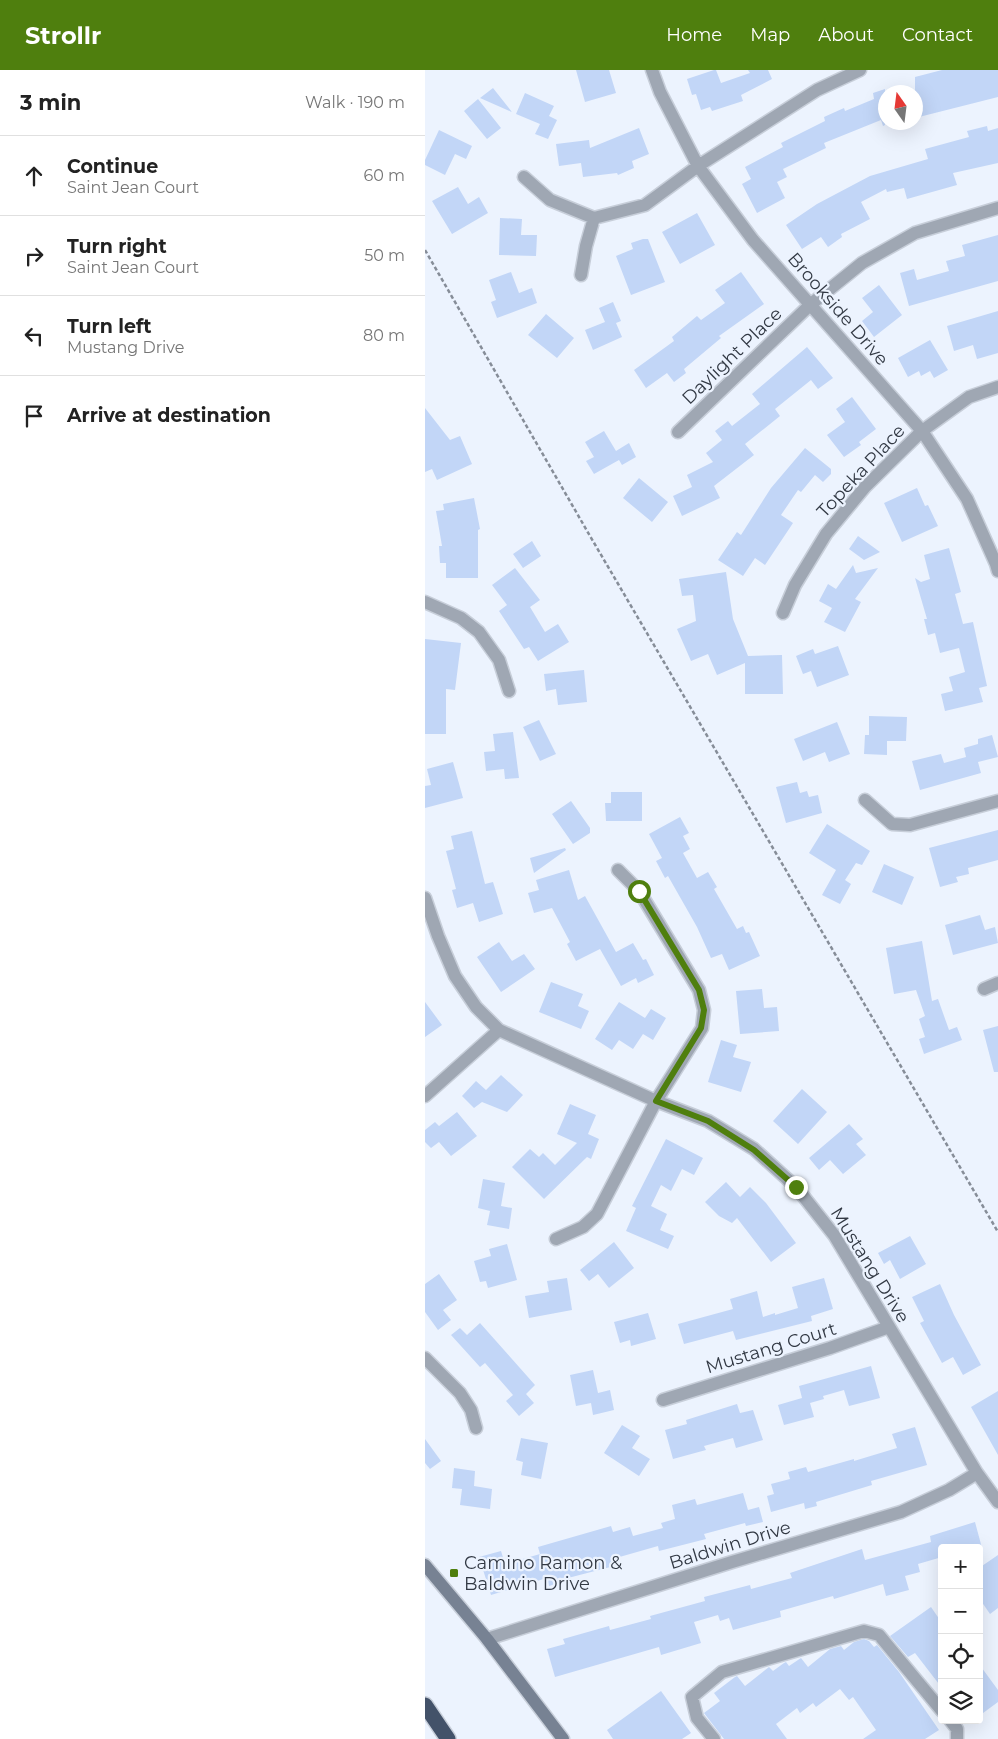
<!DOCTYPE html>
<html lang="en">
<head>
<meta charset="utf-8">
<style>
	body { margin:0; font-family:Montserrat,sans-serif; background:#f2f2f2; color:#222 }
	.controls { position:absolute; right:15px; bottom:15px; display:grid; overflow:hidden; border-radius:5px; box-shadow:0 5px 20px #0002 }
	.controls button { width:45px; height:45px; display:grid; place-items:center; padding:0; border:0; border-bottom:1px solid #e0e0e0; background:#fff; color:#222; font:25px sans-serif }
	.compass { position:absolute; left:453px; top:15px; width:45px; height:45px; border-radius:50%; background:#fff; box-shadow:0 5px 20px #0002; rotate:346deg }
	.stop { position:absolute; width:15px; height:15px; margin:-11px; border:4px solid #4f7f0e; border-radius:50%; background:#fff }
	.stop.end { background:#4f7f0e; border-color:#fff; box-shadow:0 1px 5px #0008 }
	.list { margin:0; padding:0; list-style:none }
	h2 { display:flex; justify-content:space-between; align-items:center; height:65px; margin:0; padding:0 20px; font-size:21px }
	h2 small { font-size:16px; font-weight:400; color:#767676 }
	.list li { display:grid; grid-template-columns:32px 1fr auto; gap:15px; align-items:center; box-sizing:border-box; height:80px; padding:0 20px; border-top:1px solid #e0e0e0 }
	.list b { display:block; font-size:19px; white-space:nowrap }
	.list p { margin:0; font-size:16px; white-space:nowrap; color:#767676 }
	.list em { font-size:16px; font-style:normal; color:#767676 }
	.icon { flex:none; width:28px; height:28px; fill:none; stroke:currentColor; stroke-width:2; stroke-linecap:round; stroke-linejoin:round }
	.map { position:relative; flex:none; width:573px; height:1669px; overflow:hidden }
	header { display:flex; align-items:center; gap:30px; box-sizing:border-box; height:70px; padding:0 25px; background:#4f7f0e; color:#fff }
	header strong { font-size:24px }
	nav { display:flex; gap:28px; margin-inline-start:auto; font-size:18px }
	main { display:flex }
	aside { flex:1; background:#fff }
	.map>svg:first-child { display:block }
	.building { fill:#c2d6f7 }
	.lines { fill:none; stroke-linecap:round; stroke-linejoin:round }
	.street-casing { stroke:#c7ced9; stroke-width:15 }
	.secondary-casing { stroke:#c7ced9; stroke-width:15 }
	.highway-casing { stroke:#c7ced9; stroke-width:18 }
	.path { stroke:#868d98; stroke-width:2.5; stroke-dasharray:4 2.5; stroke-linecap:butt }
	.street { stroke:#9fa7b3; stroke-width:12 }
	.secondary { stroke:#778293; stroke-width:12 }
	.highway { stroke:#435269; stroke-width:15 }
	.route { stroke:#4f7f0e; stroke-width:6 }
	.poi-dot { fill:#4f7f0e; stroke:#ecf3fe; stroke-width:2 }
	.labels { text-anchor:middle; stroke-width:4.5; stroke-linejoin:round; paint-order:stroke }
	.street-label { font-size:18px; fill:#323944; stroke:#ecf3fe }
	.poi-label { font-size:18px; fill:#323944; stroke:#ecf3fe; text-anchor:start }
</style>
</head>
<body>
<header>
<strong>Strollr</strong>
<nav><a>Home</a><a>Map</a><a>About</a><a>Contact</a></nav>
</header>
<main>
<aside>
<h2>3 min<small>Walk · 190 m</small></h2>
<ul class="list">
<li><svg class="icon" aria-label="ahead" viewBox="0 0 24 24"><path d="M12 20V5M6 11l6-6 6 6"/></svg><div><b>Continue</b><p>Saint Jean Court</p></div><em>60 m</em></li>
<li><svg class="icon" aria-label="right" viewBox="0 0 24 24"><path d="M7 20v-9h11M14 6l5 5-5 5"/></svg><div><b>Turn right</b><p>Saint Jean Court</p></div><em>50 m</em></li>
<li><svg class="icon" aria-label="left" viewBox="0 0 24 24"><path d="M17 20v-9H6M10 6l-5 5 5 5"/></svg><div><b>Turn left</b><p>Mustang Drive</p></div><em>80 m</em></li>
<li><svg class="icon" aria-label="arrive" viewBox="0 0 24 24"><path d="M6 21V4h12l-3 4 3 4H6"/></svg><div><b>Arrive at destination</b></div></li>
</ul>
</aside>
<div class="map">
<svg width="573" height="1669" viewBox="0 0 573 1669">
	<rect width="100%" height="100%" fill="#ecf3fe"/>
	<!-- building -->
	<path class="building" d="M151 0H184L191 23 160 32Z
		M289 0H291L296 13 325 3 323 0H343L347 9 316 25 318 31 287 41 285 37 276 40 271 24 267 25 262 9Z
		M517 0H573V27L490 48V7Z
		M68 18 87 42 55 28Z
		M460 19V55L458 56 456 50 399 73 401 78 358 99 362 107 352 112 360 128 332 143 317 114 326 109 320 97 358 77 356 73 400 51 399 47 419 38 420 41 449 29 448 23Z
		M100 23 129 36 124 46 132 50 123 69 110 64 115 54 91 44Z
		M53 29 76 58 62 69 39 41Z
		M562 56 563 61 573 58V93L528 103 532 115 482 129 479 118 462 122 461 119 436 132 445 149 416 164 417 167 403 177 396 167 377 179 361 155 392 134 445 106 503 89 500 79 544 67 542 61Z
		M214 58 224 84 207 91 209 98 193 105 192 103 158 107 156 93 134 96 131 74 164 70 165 78Z
		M14 60 47 76 41 89 30 84 20 105 0 95V90Z
		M33 117 43 134 54 127 63 143 27 164 7 131Z
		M272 143 290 175 255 194 237 162Z
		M75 148 97 149 96 165H112L111 186 74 185Z
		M573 165V211L484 236 475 203 489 199 492 210 524 201 521 191 540 186 537 175Z
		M218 169H223L240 212 206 225 191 186 208 179 206 173Z
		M86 202 94 223 107 218 112 233 72 248 66 232 71 230 64 210Z
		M316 202 339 234 294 266 296 268 259 299 261 303 249 312 242 303 221 318 209 300 249 271 247 267 272 246 276 250 300 233 290 220Z
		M454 215 477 245 449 267 437 251 448 242 437 228Z
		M188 232 196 251 191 253 197 267 168 280 160 260 180 252 174 238Z
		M573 241V283L552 289 548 275 529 281 522 256Z
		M121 244 149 268 132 288 103 265Z
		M505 270 523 300 509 308 505 301 496 306 494 301 483 307 473 288Z
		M382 277 408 308 393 319 386 310 350 339 355 346 320 374 329 385 289 416 295 428 257 446 248 426 267 417 262 405 288 392 281 383 297 370 290 361 303 351 307 356 335 334 327 324Z
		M427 327 451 359 434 372 436 375 419 387 402 365 420 352 411 339Z
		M0 338 25 370 35 366 47 394 12 410 7 399 0 402Z
		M179 361 191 381 204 373 211 387 197 395 194 390 169 404 161 391 169 387 160 372Z
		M380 378 406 399V404L398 412 390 405 376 422 373 420 356 445 368 453 340 495 330 488 318 506 293 490 312 462 316 465 346 418Z
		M214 408 243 432 227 452 198 428Z
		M492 418 500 436 503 435 513 456 477 472 459 433Z
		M49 428 55 459 53 460V508H21V493H15L14 476H17L11 441 19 440 18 434Z
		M433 466 455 482 439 490 424 479Z
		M107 471 116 486 98 498 88 484Z
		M524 478 536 522 530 524 538 554 548 552 562 616 554 618 558 632 520 641 516 624 528 621 524 607 540 602 534 578 515 583 510 563 503 565 499 549H502L490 508 496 512 505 509 499 485Z
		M428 495 431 503 453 498 430 529 436 532 420 562 399 552 407 538 394 531 403 514 411 519Z
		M90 498 115 530 105 537 120 562 133 554 144 572 113 591 104 577 99 579 74 541 82 535 67 515Z
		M301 502 308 549 323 586 357 585 358 624H320V593L292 605 283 584 266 591 252 559 271 551 268 525 257 526 254 509Z
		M0 569 36 573 30 620 21 619V664H0Z
		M413 576 424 605 392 617 386 601 378 604 371 586 388 579 390 584Z
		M159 600 162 632 133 635 131 619 121 621 119 604Z
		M444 646 482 647 481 671H462V685L439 684 440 665H444Z
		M114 650 131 684 115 691 98 657Z
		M412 652 425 684 404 692 400 682 378 691 369 669Z
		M88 662 94 708 80 709 79 699 61 701 59 682 70 681 68 664Z
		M567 665 573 687 553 692 556 703 495 720 487 691 516 684 519 693 541 687 539 678 553 674V669Z
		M28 692 38 728 0 738V716L6 715 2 699Z
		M372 712 375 723 382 721 384 727 393 725 397 743 361 753 351 717Z
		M186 722H217V751H181L180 733H186Z
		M146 731 165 758V763L148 774 127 744Z
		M255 747 264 763 258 766 265 779 258 783 272 808 283 802 292 817 289 819 312 859 318 856 321 863 324 862 335 886 304 900 297 884 286 888 272 857 243 806 240 808 231 791 237 788 224 764Z
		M402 754 445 781 437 795 431 793 420 810 426 814 415 834 397 825 411 800 384 783Z
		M573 760V790L543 798 544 804 531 807 533 812 515 817 504 778Z
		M47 761 60 814 68 812 78 844 54 852 48 833 32 838 27 820 31 819 21 781 29 779 26 766Z
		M140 778 141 780 109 803 105 788Z
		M459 794 489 807 477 835 447 822Z
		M144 800 153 830 160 826 191 882 208 873 218 890 221 889 229 905 213 913 211 908 196 916 175 879 151 891 142 874 145 872 127 838 109 843 103 823 114 820 111 810Z
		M555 845 560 860 570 857 573 873 528 885 520 855Z
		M497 871 507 931 513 929 524 960 532 957 537 970 499 984 494 969 500 967 494 949 500 946 491 920 469 924 461 878Z
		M74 872 87 891 99 884 110 899 76 922 52 887Z
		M126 912 158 924 153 936 164 941 156 959 114 942Z
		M337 919 339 938 352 937 354 961 315 964 311 921Z
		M0 932 17 955 0 967Z
		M194 932 220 948 226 939 241 948 228 970 218 964 208 979 194 970 187 980 170 969Z
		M573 956V1002H569L558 960Z
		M296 970 312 975 308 987 326 992 316 1022 283 1012Z
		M76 1005 98 1025 82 1042 57 1032 49 1038 37 1026 51 1011 61 1020Z
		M377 1019 402 1042 373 1074 348 1051Z
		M145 1034 171 1045 163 1064 174 1069 166 1089 162 1087 119 1129 87 1097 105 1079 114 1087 118 1083 130 1095 152 1073 132 1064Z
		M32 1042 52 1066 26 1086 14 1072 6 1078 0 1072V1060L10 1052 14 1056Z
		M424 1054 438 1069 431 1074 441 1085 418 1104 405 1090 394 1100 384 1088Z
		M241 1069 278 1088 269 1105 257 1099 246 1121 236 1115 226 1136 242 1144 235 1160 249 1166 243 1179 201 1161 211 1138 207 1136Z
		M58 1109 80 1113 76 1136 87 1138 84 1159 62 1155 65 1141 53 1138Z
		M301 1112 315 1127 325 1117 341 1133 371 1173 346 1192 312 1148 307 1153 294 1146 280 1132Z
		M485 1166 501 1194 475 1209 465 1190 459 1194 453 1183Z
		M189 1172 209 1198 184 1218 173 1204 164 1211 155 1200Z
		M82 1174 92 1210 63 1218 61 1211 55 1212 49 1191 66 1186 64 1179Z
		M14 1204 32 1230 18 1240 26 1250 13 1260 0 1242V1214Z
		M142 1208 147 1240 104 1248 100 1226 124 1222 122 1211Z
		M399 1208 408 1239 386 1246 387 1251 311 1270 308 1261 259 1274 253 1254 308 1239 305 1229 332 1221 338 1247 350 1243V1245L373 1238 367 1217Z
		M515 1214 529 1245 556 1295 538 1305 528 1287 517 1293 495 1253 499 1251 487 1227Z
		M223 1243 231 1269 206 1276 205 1270 195 1273 189 1252Z
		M55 1253 110 1315 101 1324 109 1333 94 1346 81 1331 88 1325 60 1293 55 1297 26 1265 35 1258 42 1265Z
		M446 1296 455 1328 424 1336 419 1320 398 1326 399 1329 385 1333 389 1347 359 1355 353 1335 377 1328 374 1316Z
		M168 1300 173 1323 185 1320 189 1340 168 1345 166 1333 151 1336 145 1305Z
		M573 1321V1385L546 1337Z
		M312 1334 315 1343 328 1340 338 1370 311 1378 308 1368 279 1376 281 1380 248 1389 240 1360 262 1354 261 1350Z
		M197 1355 215 1366 207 1378 225 1389 214 1406 179 1383Z
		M490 1357 502 1395 446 1411 447 1415 391 1432 392 1436 380 1439 379 1433 346 1442 342 1426 349 1424 346 1414 365 1409 363 1402 381 1397 383 1402 429 1389V1391L472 1378 467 1364Z
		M96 1368 123 1373 116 1409 96 1405 98 1392 91 1390Z
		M0 1369 16 1391 5 1399 0 1393Z
		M29 1398 50 1401 49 1416 67 1419 65 1439 35 1435 37 1419 27 1418Z
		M318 1423 323 1440 334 1437 338 1452 321 1456 320 1453 279 1464 281 1469 234 1481 233 1476 191 1488 193 1495 143 1508V1510L124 1516 122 1508 66 1525 54 1487 76 1481 80 1494 115 1484 113 1477 186 1456 188 1462 205 1457 208 1466 238 1458 236 1453 250 1449 247 1435 270 1429 272 1435Z
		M550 1452 557 1478H517V1487L493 1494 495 1502 480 1506 484 1520 461 1526 458 1514 409 1529 408 1526 355 1541 356 1547 308 1560 304 1548 295 1551 293 1545 269 1552 276 1573 236 1585 234 1577 130 1607 122 1579 140 1574 138 1569 184 1556 185 1560 226 1549 225 1546 280 1531 279 1527 325 1515 326 1519 367 1508 365 1503 437 1479 440 1490 506 1472 505 1466Z
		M573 1485V1538L565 1544 554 1528V1498Z
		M506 1537 517 1553V1618L490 1583 483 1587 465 1566Z
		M439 1569 444 1571 449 1577 452 1575 474 1602 514 1660 500 1669H438L451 1660 428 1627 424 1630 415 1619 391 1637 388 1633 375 1643 372 1638 351 1654 362 1669H299L279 1643 295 1631 289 1623 310 1607 312 1606 320 1616 344 1597 348 1601 359 1593 361 1592 364 1596 376 1588 383 1597 405 1579 416 1576 419 1580 429 1572Z
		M554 1594 573 1620V1632L554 1646Z
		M236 1621 266 1663 257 1669H188L182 1660Z"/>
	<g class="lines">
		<defs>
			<path id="street" d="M227 0 235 22 273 96 328 170 497 361 542 429 571 494 573 501
				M99 107 125 130 169 148 220 135 273 96 392 20 435 0
				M156 205 161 176 169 148
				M253 362 385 235 437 193 490 163 573 138
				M0 532 36 548 54 562 74 590 84 621
				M358 543 370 515 401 464 440 417 497 361 544 327 573 317
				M440 730 467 754 485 755 573 731
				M0 828 13 866 30 906 51 937 74 960 231 1031 283 1051 329 1079 371 1117 409 1165 552 1403 573 1432
				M559 919 573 913
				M0 1026 74 960
				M131 1169 158 1157 172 1144 231 1031 277 958 279 940 274 920 214 821 193 800
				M0 1288 35 1323 46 1340 51 1358
				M238 1330 405 1278 464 1257
				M62 1569 307 1492 476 1442 524 1420 552 1403
				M525 1650 532 1659V1669
				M289 1669 272 1648 267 1627 297 1602 439 1561 454 1565 517 1641"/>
			<path id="secondary" d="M0 1495 62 1569 138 1669"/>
			<path id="highway" d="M0 1635 23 1669"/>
		</defs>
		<!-- street casing -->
		<use href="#street" class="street-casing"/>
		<!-- secondary casing -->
		<use href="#secondary" class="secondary-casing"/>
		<!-- highway casing -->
		<use href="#highway" class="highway-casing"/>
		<!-- path -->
		<path class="path" d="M0 180 165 466 573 1162"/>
		<!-- street -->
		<use href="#street" class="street"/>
		<!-- secondary -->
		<use href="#secondary" class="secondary"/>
		<!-- highway -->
		<use href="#highway" class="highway"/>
	</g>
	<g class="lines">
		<!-- route -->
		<path class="route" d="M214 821 274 920 279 940 276 958 231 1031 283 1051 329 1080 371 1117"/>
	</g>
	<!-- markers -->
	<rect class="poi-dot" x="24" y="1498" width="10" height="10" rx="2.5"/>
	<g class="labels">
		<!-- street labels -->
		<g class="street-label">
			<text transform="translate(413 239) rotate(49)" y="6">Brookside Drive</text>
			<text transform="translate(307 286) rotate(-44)" y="6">Daylight Place</text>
			<text transform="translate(436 401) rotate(-47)" y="6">Topeka Place</text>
			<text transform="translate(445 1195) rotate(58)" y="6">Mustang Drive</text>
			<text transform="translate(346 1278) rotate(-17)" y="6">Mustang Court</text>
			<text transform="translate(305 1475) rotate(-17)" y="6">Baldwin Drive</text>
		</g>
		<!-- poi labels -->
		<g class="poi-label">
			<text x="39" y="1499">Camino Ramon &amp;<tspan x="39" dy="21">Baldwin Drive</tspan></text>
		</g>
	</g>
</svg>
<div class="controls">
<button>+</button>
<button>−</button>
<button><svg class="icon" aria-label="locate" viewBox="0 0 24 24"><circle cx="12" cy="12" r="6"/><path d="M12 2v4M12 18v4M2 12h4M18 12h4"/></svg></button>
<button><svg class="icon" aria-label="layers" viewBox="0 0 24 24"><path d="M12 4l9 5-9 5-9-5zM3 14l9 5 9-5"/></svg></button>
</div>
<svg class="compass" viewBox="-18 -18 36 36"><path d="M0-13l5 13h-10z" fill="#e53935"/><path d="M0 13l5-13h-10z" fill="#767676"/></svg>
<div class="stop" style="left:214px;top:821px"></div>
<div class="stop end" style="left:371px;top:1117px"></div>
</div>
</main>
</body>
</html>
